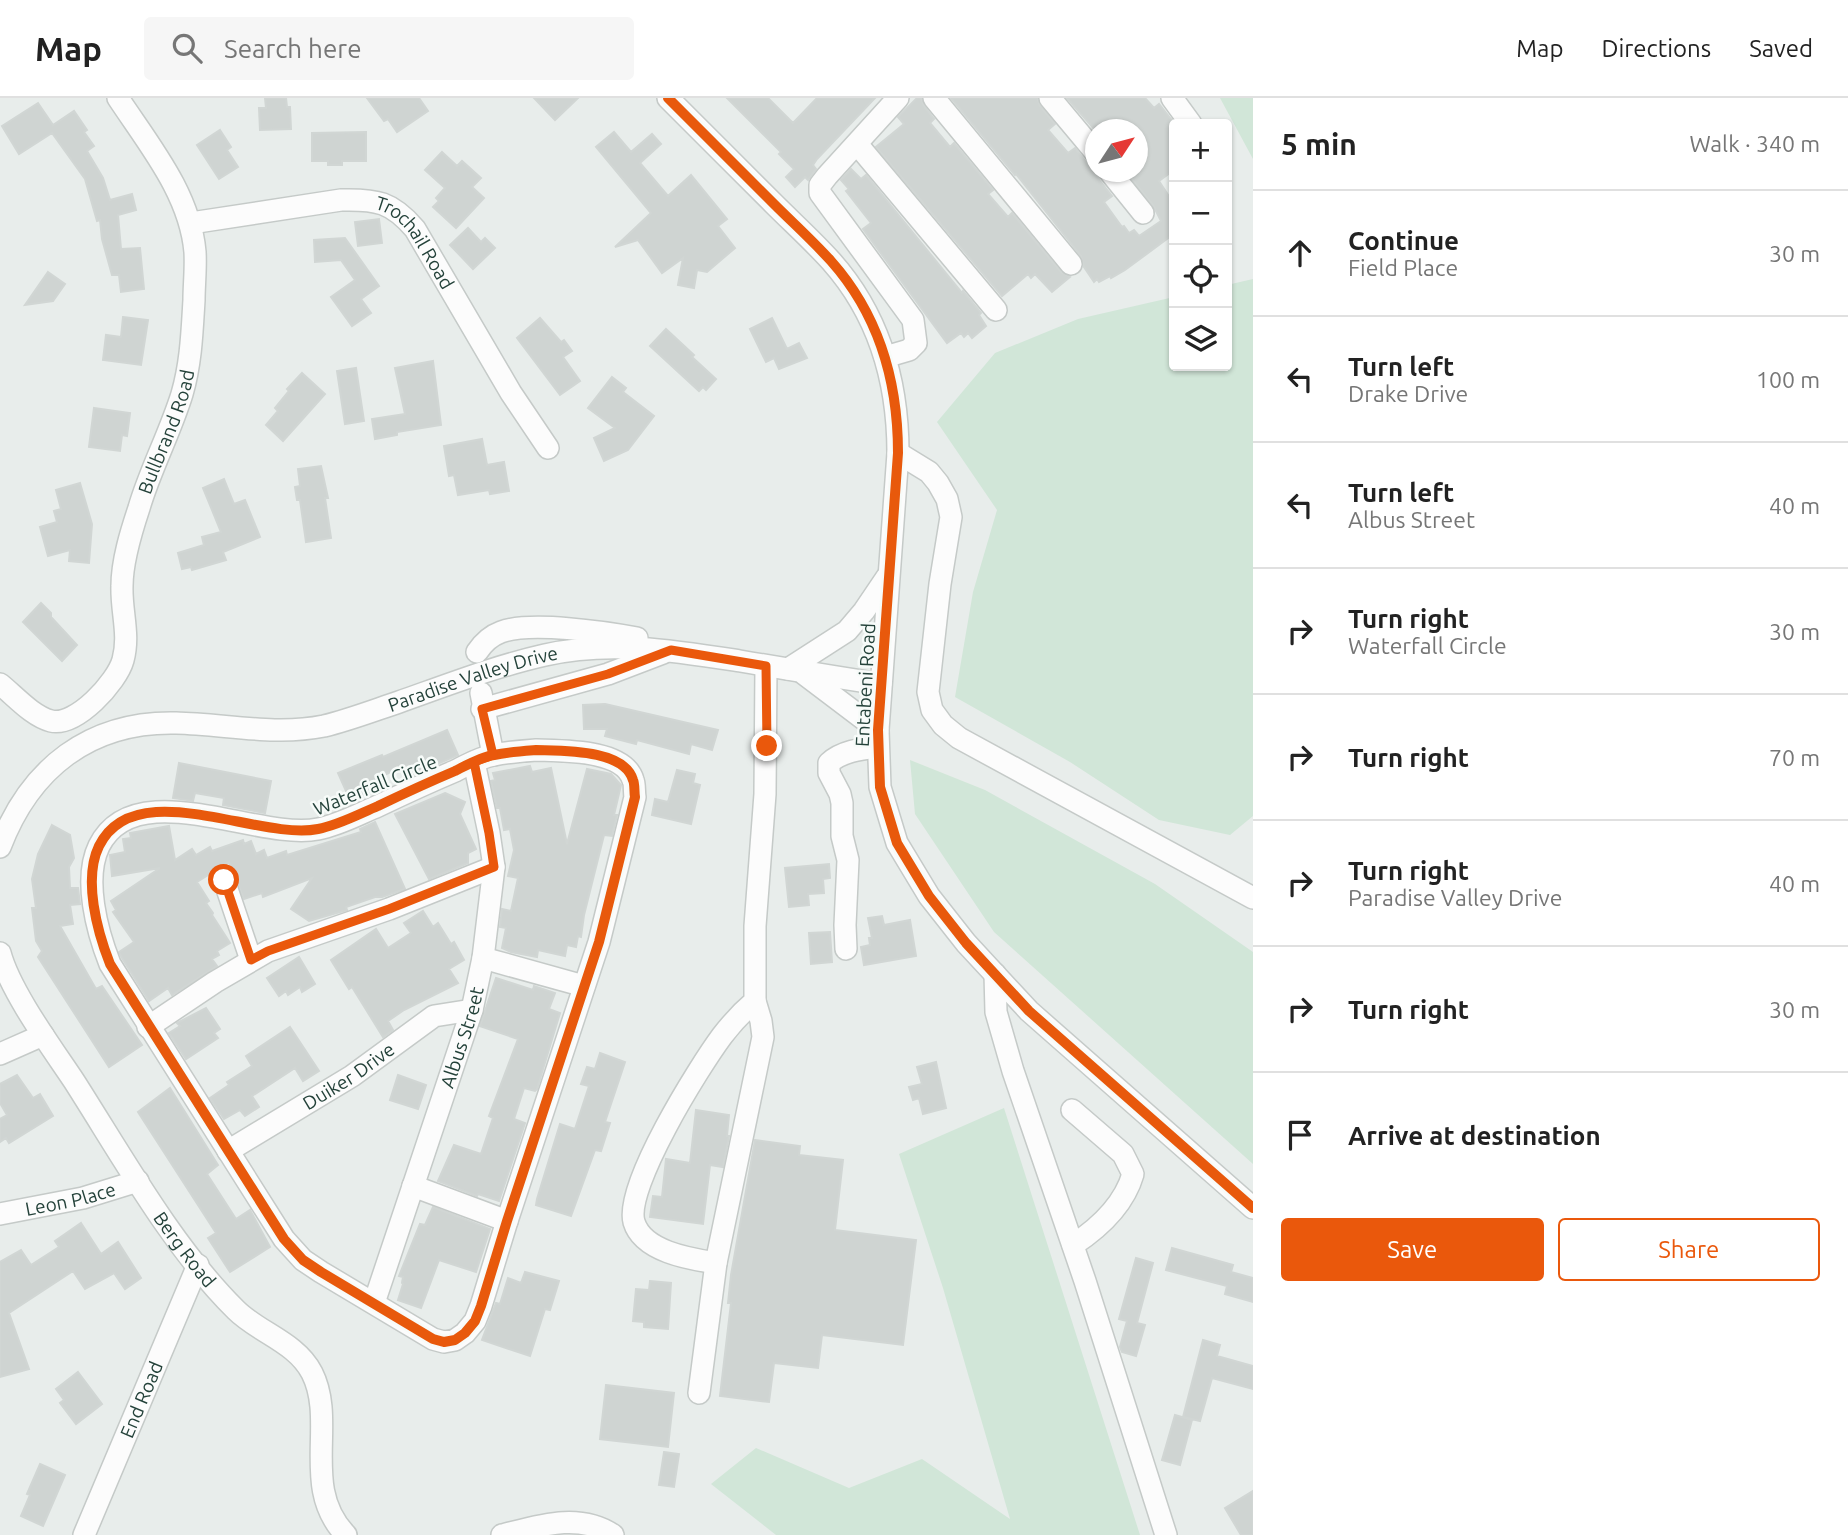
<!DOCTYPE html>
<html lang="en">
<head>
<meta charset="utf-8">
<style>
	body { margin:0; font-family:Ubuntu,sans-serif; background:#f6f6f6; color:#222 }
	.controls { position:absolute; right:21px; top:21px; display:grid; overflow:hidden; border-radius:7px; box-shadow:0 2px 5px #0004 }
	.controls button { width:63px; height:63px; display:grid; place-items:center; padding:0; border:0; border-bottom:2px solid #e0e0e0; background:#fff; color:#222; font:35px sans-serif }
	.compass { position:absolute; left:1085px; top:21px; width:63px; height:63px; border-radius:50%; background:#fff; box-shadow:0 2px 5px #0004; rotate:54deg }
	.stop { position:absolute; width:21px; height:21px; margin:-16px; border:5px solid #ea580c; border-radius:50%; background:#fff }
	.stop.end { background:#ea580c; border-color:#fff; box-shadow:0 2px 7px #0008 }
	.list { margin:0; padding:0; list-style:none }
	h2 { display:flex; justify-content:space-between; align-items:center; height:91px; margin:0; padding:0 28px; font-size:30px }
	h2 small { font-size:23px; font-weight:400; color:#767676 }
	.list li { display:grid; grid-template-columns:46px 1fr auto; gap:21px; align-items:center; box-sizing:border-box; height:126px; padding:0 28px; border-top:2px solid #e0e0e0 }
	.list b { display:block; font-size:26px; white-space:nowrap }
	.list p { margin:0; font-size:23px; white-space:nowrap; color:#767676 }
	.list em { font-size:23px; font-style:normal; color:#767676 }
	.actions { display:flex; gap:14px; padding:21px 28px }
	.actions a { flex:1; padding:16px 0; border:2px solid #ea580c; border-radius:7px; text-align:center; font-size:24px; color:#ea580c }
	.actions .main { background:#ea580c; color:#fff }
	.icon { flex:none; width:38px; height:38px; fill:none; stroke:currentColor; stroke-width:2; stroke-linecap:round; stroke-linejoin:round }
	.map { position:relative; flex:none; width:1253px; height:1437px; overflow:hidden }
	header { display:flex; align-items:center; gap:42px; box-sizing:border-box; height:98px; padding:0 35px; background:#fff; border-bottom:2px solid #e0e0e0 }
	header strong { font-size:33px }
	nav { display:flex; gap:38px; margin-inline-start:auto; font-size:24px }
	.search { width:490px; height:63px; background:#f6f6f6; display:flex; align-items:center; gap:18px; box-sizing:border-box; padding:0 24px; border-radius:7px; color:#767676; font-size:26px }
	main { display:flex }
	aside { flex:1; background:#fff }
	.map>svg:first-child { display:block }
	.green { fill:#d1e6d8 }
	.building { fill:#cfd4d2; stroke:#d1d6d4; stroke-width:2 }
	.lines { fill:none; stroke-linecap:round; stroke-linejoin:round }
	.minor-casing { stroke:#c5cac8; stroke-width:24 }
	.minor { stroke:#fcfcfc; stroke-width:21 }
	.cycleway-casing { stroke:#f7fbf9; stroke-width:15 }
	.cycleway { stroke:#e8590c; stroke-width:10 }
	.route { stroke:#ea580c; stroke-width:9 }
	.labels { text-anchor:middle; stroke-width:5; stroke-linejoin:round; paint-order:stroke }
	.street-label { font-size:19px; fill:#24423a; stroke:#f7fbf9 }
</style>
</head>
<body>
<header>
<strong>Map</strong>
<div class="search"><svg class="icon" aria-label="search" viewBox="0 0 24 24"><circle cx="10" cy="10" r="6"/><path d="M15 15l6 6"/></svg>Search here</div>
<nav><a>Map</a><a>Directions</a><a>Saved</a></nav>
</header>
<main>
<div class="map">
<svg width="1253" height="1437" viewBox="0 0 1253 1437">
	<rect width="100%" height="100%" fill="#e8edeb"/>
	<!-- green -->
	<path class="green" d="M1220 0H1253V61Z
		M1253 181V718L1230 737 1159 722 1070 664 955 599 973 494 997 412 937 324 995 255 1078 221 1174 199V268H1227V187Z
		M910 662 985 692 1155 786 1253 854V1066L994 834 915 716Z
		M1004 1010 1140 1437H776L711 1386 756 1350 849 1390 922 1361 1010 1421 943 1190 899 1056Z"/>
	<!-- building -->
	<path class="building" d="M265 0H286L287 9H290L291 31 260 32 259 10H266Z
		M367 0H419L428 13 397 34 388 21 384 23Z
		M534 0H578L555 22Z
		M727 0H768L793 25 817 0H875L817 61 813 67 816 71 808 82 805 79 795 89 786 79 794 71 779 56 781 54Z
		M917 0H921L924 8 934 21 930 25 950 49 954 45 993 92 988 96 1008 119 1012 115 1061 174 1070 179 1052 194 1035 176 1031 180 1028 176 1002 198 876 49 904 26 898 19Z
		M951 0H1037L1040 8 1055 26 1048 32 1068 55 1075 50 1086 64 1096 68 1099 82 1112 98 1104 104 1122 129 1124 128 1129 135 1134 132 1139 138 1161 123 1153 107 1126 74H1138V32H1095L1067 0H1145L1154 10 1159 6 1174 25V72L1159 83 1174 106V142L1171 138 1125 172 1111 180 1110 178 1099 184 1097 181 1094 184 1084 169 1081 158 1016 76 1015 77Z
		M38 5 53 27 74 13 87 32 84 34 94 48 87 53 103 80 110 102 132 96 136 112 118 117 121 151 140 150 144 191 121 194 119 177H112L102 141 100 122 97 123 85 81 52 35 19 56 2 28Z
		M220 32 231 49 227 52 238 69 219 81 197 47Z
		M366 34V63H342V67H328V63H312V35Z
		M614 34 631 54 652 36 661 46 640 65 668 98 691 77 727 121 718 128 735 150 707 174 697 172 694 190 678 187 683 160 662 175 638 142 615 149 651 115 596 49Z
		M442 54 457 68 462 63 481 80 472 89 484 100 456 130 433 109 439 103 436 100 445 90 425 72Z
		M851 71 861 81 866 77 962 195 963 193 981 215 979 217 986 228 972 240 968 235 964 239 961 235 947 245 863 131 871 125 846 93 849 91 841 82Z
		M379 121 382 145 358 148 355 124Z
		M468 130 481 144 485 140 495 150 473 171 450 147Z
		M345 140 379 188 361 201 371 215 352 228 331 199 355 182 341 162 315 164 314 142Z
		M48 174 65 186 53 203 25 207Z
		M123 219 148 222 141 267 103 262 106 237 121 239Z
		M540 220 561 244 564 242 572 253 563 259 580 283 560 297 517 240Z
		M772 220 787 251 799 245 807 260 779 271 774 260 766 264 750 231Z
		M666 231 694 257 692 259 716 281 706 292 703 289 699 293 650 248Z
		M433 263 441 327 397 334V337L375 341 372 321 405 316 395 270Z
		M356 270 364 323 345 326 337 273Z
		M302 275 325 296 283 343 266 327 278 313 275 310 289 293 287 291Z
		M612 279 626 290 623 294 654 318 628 352 604 363 594 340 615 330 588 310Z
		M94 310 130 315 127 338 122 337 120 353 89 349Z
		M482 341 487 367 504 364 509 393 490 396 489 392 458 397 454 377 449 378 444 348Z
		M321 368 328 400H325L331 440 306 444 300 402H297L295 389 300 388 298 371Z
		M224 381 234 406 245 402 260 439 223 454 226 462 192 472 191 469 182 471 178 455 204 447 202 439 221 434 203 390Z
		M80 385 92 426 89 465 69 463 70 452 48 458 40 429 57 424 54 413 61 411 56 392Z
		M41 505 51 515V519L77 547 62 563 23 524Z
		M605 606 718 632 712 652 691 646 689 656 637 642 636 646 605 638 607 631H584L583 607Z
		M447 632 458 657 412 677 408 667 379 679 383 688 350 702 338 675 382 657 383 659Z
		M179 665 271 683 265 715 223 707 224 700 195 695 193 703 173 700Z
		M530 668 532 674 551 670 567 746 587 671 611 676 621 687 614 717H617L612 738 604 737 584 817 581 839 578 838 576 849 567 847 565 858 538 852 537 859 511 854 502 850 506 830 500 829 502 811 511 813 518 780 508 778 514 752 510 731 504 732 500 710H497L491 683 495 682 493 675Z
		M677 672 695 676 693 685 700 687 691 726 652 717 655 701 668 704Z
		M445 695 465 704 460 716 476 751 468 755V765L429 781 395 716Z
		M375 724 405 791 382 799H375L346 809 347 812 309 823 291 811 312 780 263 799 262 795 244 801 229 764 197 784 209 803 206 805 213 815 212 817 230 845 217 853 219 857 212 861 217 868 172 897 168 890 149 903 122 860 119 854 134 844 113 814 116 812 111 803 160 770 112 778 110 757 125 754 123 741 131 740 130 735 169 728 175 762 192 751 196 757 210 749 212 753 243 742 244 746 251 743 256 756 264 752 267 760 286 753 287 757 361 734 360 731Z
		M52 727 70 737 74 760 69 769 70 790H78L80 806 70 807 73 826 60 828 96 891 102 888 142 947 109 969 38 859 42 853 36 843 32 810H36L32 781 38 756Z
		M829 766 830 780 823 781 824 795 808 796 809 807 789 809 785 770Z
		M423 813 433 829 438 825 451 846 454 844 464 862 449 871 458 885 404 912 388 923 393 932 383 939 352 889 349 891 331 862 376 831 388 850 411 835 404 825Z
		M882 818 884 827 910 822 916 858 864 867 861 849 870 847 869 840H872L868 820Z
		M830 834 832 864 811 866 809 835Z
		M299 859 315 886 302 894 300 889 288 897 286 893 279 898 267 880Z
		M496 880 533 892 534 888 555 895 549 911 560 915 537 991 535 993 524 990 514 1021 525 1025 499 1103 478 1096 477 1098 438 1083 454 1047 481 1056 493 1020 489 1018 518 941 480 928Z
		M206 910 220 931 214 935 218 940 186 961 169 935 180 928 177 925Z
		M290 929 319 973 303 983 295 970 252 998 259 1009 245 1018 240 1012 224 1021 210 1000 229 987 227 984 252 968 246 958Z
		M600 955 625 964 605 1024 610 1025 601 1053 595 1052 571 1118 536 1107 537 1101 560 1026 575 1031 589 988 581 986 587 969 595 971Z
		M936 964 946 1010 923 1016 919 1000 913 1002 909 989 922 986 917 969Z
		M17 977 33 1000 40 996 53 1018 9 1045 6 1040 0 1044V1021L7 1017 0 1005V986Z
		M398 977 426 987 418 1011 390 1002Z
		M170 990 218 1067 207 1076 236 1121 250 1112 270 1149 230 1174 208 1140 216 1135 138 1014Z
		M696 1012 729 1017 727 1038H729L723 1069 710 1067 703 1126 650 1119 653 1098 662 1099 666 1061 690 1065Z
		M755 1042 800 1048 799 1057 843 1062 835 1132 916 1142 903 1247 822 1237 818 1270 774 1265 769 1304 720 1298 731 1205H728L731 1177Z
		M433 1109 490 1131 476 1174 439 1162 421 1210 398 1202 403 1186 402 1185 403 1179 399 1178 420 1126 425 1127Z
		M81 1125 101 1156 118 1144 141 1180 125 1191 114 1175 85 1191 73 1173 9 1215 29 1271 0 1279V1164L21 1152 31 1167 59 1149 55 1143Z
		M1172 1150 1233 1167 1231 1174 1253 1180V1204L1225 1196 1227 1188 1166 1172Z
		M1136 1160 1153 1165 1137 1225 1145 1227 1136 1258 1122 1254 1120 1249 1127 1223 1119 1221Z
		M525 1174 559 1183 550 1212 545 1211 530 1258 482 1242 496 1205 500 1206 508 1180 521 1185Z
		M650 1183 671 1185 668 1231 644 1229V1224L633 1223 636 1191 649 1192Z
		M1203 1242 1220 1247 1217 1258 1253 1268V1291L1212 1280 1200 1323 1183 1319Z
		M78 1274 102 1306 76 1326 60 1305 64 1302 56 1291Z
		M606 1287 674 1295 668 1349 600 1341Z
		M1175 1317 1192 1322 1180 1367 1162 1362Z
		M664 1354 679 1356 674 1389 659 1387Z
		M40 1366 65 1377 43 1428 21 1418 30 1397 27 1396Z
		M1253 1393V1437H1241L1225 1410Z"/>
	<g class="lines">
		<defs>
			<g id="minor">
				<path d="M668 0C703 35 739 71 774 106 793 125 813 143 831 163 879 217 898 284 898 355L878 632 880 689 897 745 929 798 966 845 1029 913 1253 1110"/>
				<path d="M934 0 1071 166"/>
				<path d="M1050 0 1096 55"/>
				<path d="M1172 0 1191 26"/>
				<path d="M857 46 996 212"/>
				<path d="M1110 74 1143 115"/>
				<path id="s1" d="M191 125 341 102C377 101 392 104 415 131L511 295 548 350"/>
				<path d="M885 259 909 252 916 245 913 222 820 95V87L827 78 898 0"/>
				<path d="M898 355 929 374 938 385 947 401 951 419 940 486 928 594 932 612 943 627 959 640 1253 800"/>
				<path d="M477 554C483 545 490 538 501 534 530 523 605 534 637 540"/>
				<path d="M788 571 847 533 864 513 887 479"/>
				<path d="M804 576 878 632"/>
				<path id="s2" d="M0 586C15 598 32 618 51 623 76 629 117 584 123 562 130 537 121 513 122 488 122 463 131 434 139 410 150 372 170 335 182 296 191 265 192 235 194 202 194 187 196 170 195 154 190 96 149 47 118 0"/>
				<path d="M481 595 493 657"/>
				<path d="M482 611 608 576 663 555"/>
				<path d="M536 652C562 653 624 651 633 682 635 686 634 694 635 699L599 844 507 1123 481 1208 475 1223 465 1235 455 1242 444 1244 433 1241 321 1174 303 1162 284 1141 110 866C97 833 83 781 99 748 135 675 258 743 318 731 339 727 359 716 378 708 403 696 429 684 455 673 467 667 481 659 494 657 508 654 523 653 536 652Z"/>
				<path id="s3" d="M0 749C30 670 90 623 176 625 225 626 275 638 324 628 349 622 375 612 399 604 447 587 496 568 545 557 610 542 676 553 740 563 787 571 834 579 881 586"/>
				<path d="M224 782 251 862"/>
				<path d="M846 851 845 827 848 762 842 738V705L840 696 829 675V665C842 653 861 651 878 649"/>
				<path id="s4" d="M0 855C10 893 52 950 74 983 122 1058 173 1150 236 1212 259 1235 296 1244 312 1275 337 1324 300 1390 346 1437"/>
				<path d="M483 860 584 888"/>
				<path d="M995 876 996 914 1013 973 1085 1183 1166 1437"/>
				<path d="M148 929 215 884 268 853 389 811 494 769"/>
				<path d="M0 956 43 937"/>
				<path d="M1072 1012 1123 1056 1133 1076C1124 1107 1099 1130 1073 1147"/>
				<path id="s5" d="M228 1053 352 978 434 918 472 912"/>
				<path d="M413 1088 507 1123"/>
				<path id="s6" d="M0 1116 83 1100 138 1083"/>
				<path d="M716 1165C691 1161 643 1154 634 1124 624 1089 699 969 722 938 732 925 742 914 755 903V828L765 696 766 568"/>
				<path id="s7" d="M374 1205 472 912 483 860 494 769 489 735 474 664"/>
				<path d="M699 1295 716 1165 763 939 761 923 755 903"/>
				<path id="s8" d="M84 1437 198 1167"/>
				<path d="M502 1437C538 1428 579 1414 613 1437"/>
			</g>
		</defs>
		<!-- minor casing -->
		<use href="#minor" class="minor-casing"/>
		<!-- minor -->
		<use href="#minor" class="minor"/>
		<defs>
			<path id="cycleway" d="M668 0C703 35 739 71 774 106 793 125 813 143 831 163 879 217 898 284 898 355L878 632 880 689 897 745 929 798 966 845 1029 913 1253 1110
				M536 652C562 653 624 651 633 682 635 686 634 694 635 699L599 844 507 1123 481 1208 475 1223 465 1235 455 1242 444 1244 433 1241 321 1174 303 1162 284 1141 110 866C97 833 83 781 99 748 135 675 258 743 318 731 339 727 359 716 378 708 403 696 429 684 455 673 467 667 481 659 494 657 508 654 523 653 536 652Z"/>
		</defs>
		<!-- cycleway casing -->
		<use href="#cycleway" class="cycleway-casing"/>
		<!-- cycleway -->
		<use href="#cycleway" class="cycleway"/>
	</g>
	<g class="lines">
		<!-- route -->
		<path class="route" d="M224 782 251 862 268 853 389 811 494 769 489 735 474 664 493 657 482 611 608 576 671 552 766 568 767 648"/>
	</g>
	<g class="labels">
		<!-- street labels -->
		<g class="street-label">
			<text dy="7" stroke="none"><textPath href="#s1" startOffset="245">Trochail Road</textPath></text>
			<text dy="7" stroke="none"><textPath href="#s2" startOffset="399">Bullbrand Road</textPath></text>
			<text dy="7" stroke="none"><textPath href="#s3" startOffset="536">Paradise Valley Drive</textPath></text>
			<text transform="translate(865 587) rotate(-87)" y="7">Entabeni Road</text>
			<text transform="translate(375 687) rotate(-22)" y="7">Waterfall Circle</text>
			<text dy="7" stroke="none"><textPath href="#s7" startOffset="280">Albus Street</textPath></text>
			<text dy="7" stroke="none"><textPath href="#s5" startOffset="142">Duiker Drive</textPath></text>
			<text dy="7" stroke="none"><textPath href="#s6" startOffset="72">Leon Place</textPath></text>
			<text dy="7" stroke="none"><textPath href="#s4" startOffset="350">Berg Road</textPath></text>
			<text dy="7" stroke="none"><textPath href="#s8" startOffset="147">End Road</textPath></text>
		</g>
	</g>
</svg>
<div class="controls">
<button>+</button>
<button>−</button>
<button><svg class="icon" aria-label="locate" viewBox="0 0 24 24"><circle cx="12" cy="12" r="6"/><path d="M12 2v4M12 18v4M2 12h4M18 12h4"/></svg></button>
<button><svg class="icon" aria-label="layers" viewBox="0 0 24 24"><path d="M12 4l9 5-9 5-9-5zM3 14l9 5 9-5"/></svg></button>
</div>
<svg class="compass" viewBox="-18 -18 36 36"><path d="M0-13l5 13h-10z" fill="#e53935"/><path d="M0 13l5-13h-10z" fill="#767676"/></svg>
<div class="stop" style="left:224px;top:782px"></div>
<div class="stop end" style="left:767px;top:648px"></div>
</div>
<aside>
<h2>5 min<small>Walk · 340 m</small></h2>
<ul class="list">
<li><svg class="icon" aria-label="ahead" viewBox="0 0 24 24"><path d="M12 20V5M6 11l6-6 6 6"/></svg><div><b>Continue</b><p>Field Place</p></div><em>30 m</em></li>
<li><svg class="icon" aria-label="left" viewBox="0 0 24 24"><path d="M17 20v-9H6M10 6l-5 5 5 5"/></svg><div><b>Turn left</b><p>Drake Drive</p></div><em>100 m</em></li>
<li><svg class="icon" aria-label="left" viewBox="0 0 24 24"><path d="M17 20v-9H6M10 6l-5 5 5 5"/></svg><div><b>Turn left</b><p>Albus Street</p></div><em>40 m</em></li>
<li><svg class="icon" aria-label="right" viewBox="0 0 24 24"><path d="M7 20v-9h11M14 6l5 5-5 5"/></svg><div><b>Turn right</b><p>Waterfall Circle</p></div><em>30 m</em></li>
<li><svg class="icon" aria-label="right" viewBox="0 0 24 24"><path d="M7 20v-9h11M14 6l5 5-5 5"/></svg><div><b>Turn right</b></div><em>70 m</em></li>
<li><svg class="icon" aria-label="right" viewBox="0 0 24 24"><path d="M7 20v-9h11M14 6l5 5-5 5"/></svg><div><b>Turn right</b><p>Paradise Valley Drive</p></div><em>40 m</em></li>
<li><svg class="icon" aria-label="right" viewBox="0 0 24 24"><path d="M7 20v-9h11M14 6l5 5-5 5"/></svg><div><b>Turn right</b></div><em>30 m</em></li>
<li><svg class="icon" aria-label="arrive" viewBox="0 0 24 24"><path d="M6 21V4h12l-3 4 3 4H6"/></svg><div><b>Arrive at destination</b></div></li>
</ul>
<div class="actions"><a class="main">Save</a><a>Share</a></div>
</aside>
</main>
</body>
</html>
